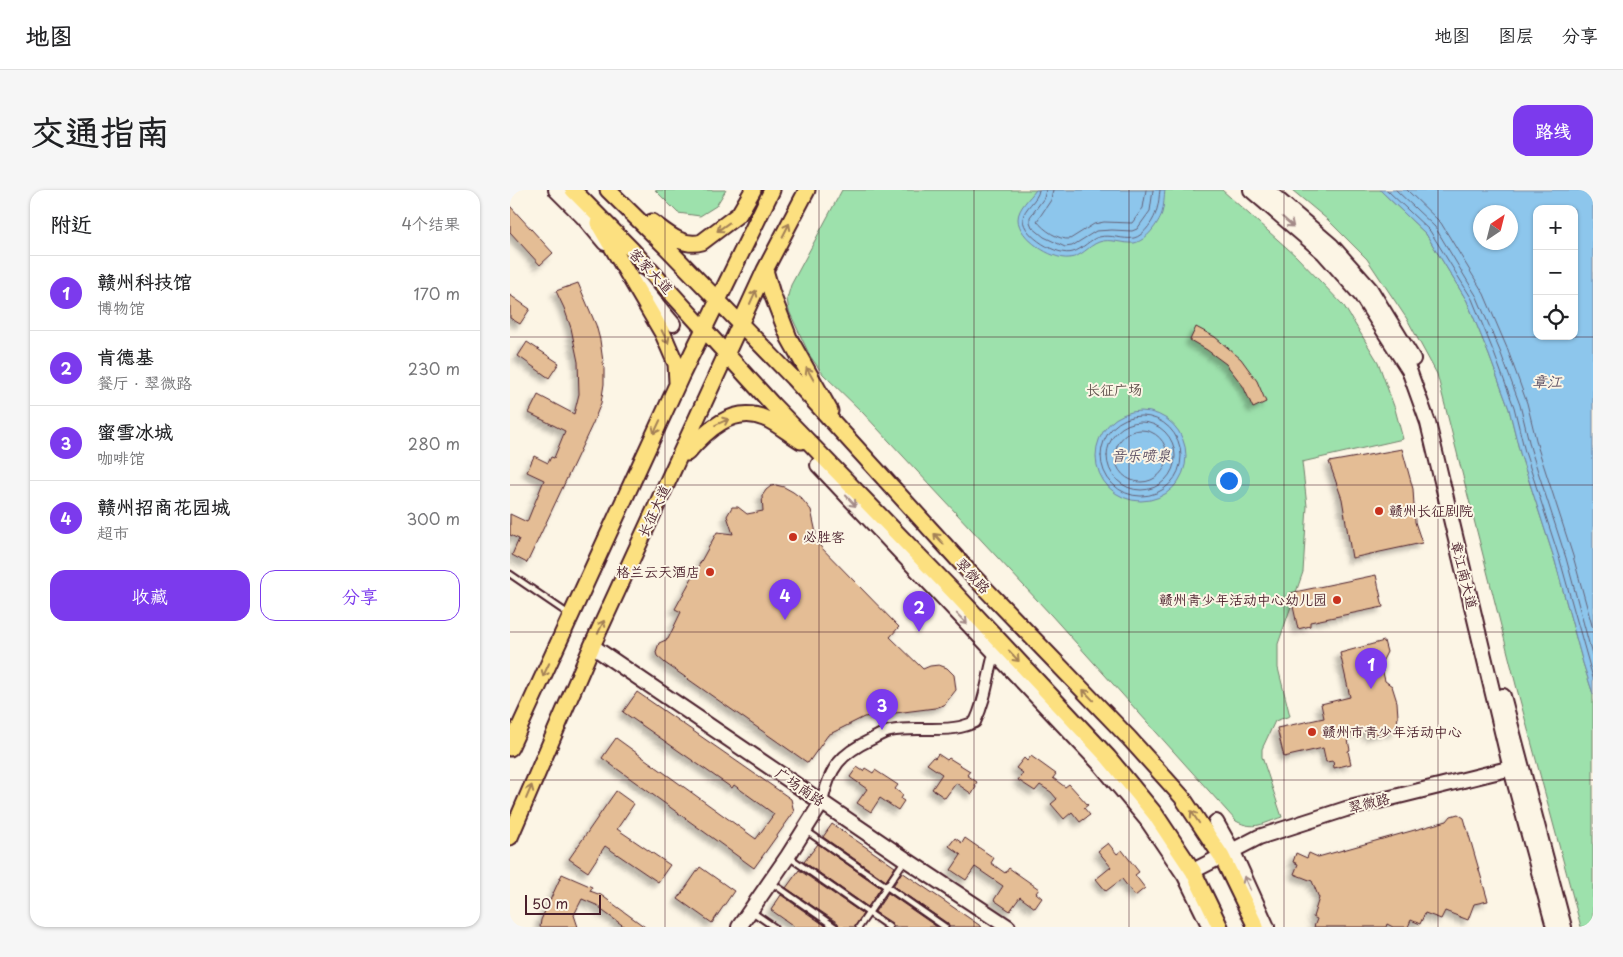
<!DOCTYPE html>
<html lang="zh">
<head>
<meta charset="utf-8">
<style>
	body { margin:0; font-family:"Playpen Sans","LXGW WenKai TC",sans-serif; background:#f6f6f6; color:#202124 }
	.controls { position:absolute; right:15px; top:15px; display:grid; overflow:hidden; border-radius:10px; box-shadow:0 1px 4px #0004 }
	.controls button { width:45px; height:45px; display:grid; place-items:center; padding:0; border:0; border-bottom:1px solid #e0e0e0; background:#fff; color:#202124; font:25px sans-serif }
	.compass { position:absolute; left:963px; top:15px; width:45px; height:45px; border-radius:50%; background:#fff; box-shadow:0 1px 4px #0004; rotate:35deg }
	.scale { position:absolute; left:15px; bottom:12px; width:76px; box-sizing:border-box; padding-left:5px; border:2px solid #4a1f2b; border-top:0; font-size:14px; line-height:18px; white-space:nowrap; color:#4a1f2b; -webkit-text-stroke:4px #fcf5e5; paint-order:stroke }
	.you { position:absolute; left:718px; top:290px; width:18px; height:18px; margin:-12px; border:4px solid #fff; border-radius:50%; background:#1a73e8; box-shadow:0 0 0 8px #1a73e833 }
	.badge { display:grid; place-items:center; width:32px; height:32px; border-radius:50%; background:#7c3aed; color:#fff; font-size:16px; font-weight:700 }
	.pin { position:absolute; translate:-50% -41px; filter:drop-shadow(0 1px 2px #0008) }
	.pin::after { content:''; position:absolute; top:26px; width:18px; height:15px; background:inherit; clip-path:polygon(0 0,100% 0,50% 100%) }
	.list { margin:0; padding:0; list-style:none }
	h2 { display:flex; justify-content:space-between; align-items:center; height:65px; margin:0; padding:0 20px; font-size:21px }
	h2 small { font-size:16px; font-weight:400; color:#757577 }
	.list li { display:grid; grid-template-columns:32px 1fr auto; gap:15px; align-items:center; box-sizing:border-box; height:75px; padding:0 20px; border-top:1px solid #e0e0e0 }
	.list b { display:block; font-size:19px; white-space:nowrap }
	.list p { margin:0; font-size:16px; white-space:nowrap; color:#757577 }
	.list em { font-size:16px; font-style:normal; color:#757577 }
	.actions { display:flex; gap:10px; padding:15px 20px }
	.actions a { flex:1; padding:11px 0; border:1px solid #7c3aed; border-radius:15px; text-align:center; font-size:18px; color:#7c3aed }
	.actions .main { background:#7c3aed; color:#fff }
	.icon { flex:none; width:28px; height:28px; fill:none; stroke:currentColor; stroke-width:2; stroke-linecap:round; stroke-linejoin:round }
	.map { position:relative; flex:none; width:1083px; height:737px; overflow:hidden; border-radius:15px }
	header { display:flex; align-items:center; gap:30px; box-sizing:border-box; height:70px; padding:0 25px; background:#fff; border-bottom:1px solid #e0e0e0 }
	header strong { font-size:24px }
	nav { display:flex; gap:28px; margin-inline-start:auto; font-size:18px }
	.intro { display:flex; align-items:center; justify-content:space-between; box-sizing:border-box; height:120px; padding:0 30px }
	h1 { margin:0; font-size:35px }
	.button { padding:12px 22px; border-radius:15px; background:#7c3aed; color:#fff; font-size:18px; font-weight:700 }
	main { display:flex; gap:30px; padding:0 30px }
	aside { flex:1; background:#fff; border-radius:15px; box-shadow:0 1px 4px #0004 }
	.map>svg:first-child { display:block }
	.green { fill:#9de1ac; stroke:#74806c }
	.water { fill:#8dc6ec; stroke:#72839f; fill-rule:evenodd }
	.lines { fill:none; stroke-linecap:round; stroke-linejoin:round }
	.shore { stroke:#656278; stroke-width:1 }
	.building { fill:#e4bd95; stroke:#4a1f2b; filter:url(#shadow) }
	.lane-casing { stroke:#4a1f2b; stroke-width:9 }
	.street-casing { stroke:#4a1f2b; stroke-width:14 }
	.secondary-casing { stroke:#4a1f2b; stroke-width:18 }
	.primary-casing { stroke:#4a1f2b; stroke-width:19 }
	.lane { stroke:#fcf5e5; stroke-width:5 }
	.street { stroke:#fcf5e5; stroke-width:10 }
	.secondary { stroke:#fcf5e5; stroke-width:14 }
	.primary { stroke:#fce080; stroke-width:15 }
	.oneway { stroke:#a38a88 }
	.oneway2 { stroke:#a38056 }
	.grid { fill:none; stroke:#4a1f2b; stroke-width:1; stroke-opacity:0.55 }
	.poi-dot { fill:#c8321e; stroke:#fcf5e5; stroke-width:2 }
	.labels { text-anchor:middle; stroke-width:4; stroke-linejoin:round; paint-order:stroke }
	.street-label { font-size:14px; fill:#4a1f2b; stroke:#fcf5e5 }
	.park-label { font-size:14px; fill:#5f504b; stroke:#fcf5e5 }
	.poi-label { font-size:14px; fill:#4a1f2b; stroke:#fcf5e5; text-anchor:start }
	.water-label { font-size:15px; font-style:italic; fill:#5e5165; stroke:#fcf5e5 }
</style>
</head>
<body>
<header>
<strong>地图</strong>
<nav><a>地图</a><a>图层</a><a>分享</a></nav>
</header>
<div class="intro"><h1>交通指南</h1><a class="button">路线</a></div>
<main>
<aside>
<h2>附近<small>4个结果</small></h2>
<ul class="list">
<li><span class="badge">1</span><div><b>赣州科技馆</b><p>博物馆</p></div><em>170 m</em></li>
<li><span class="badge">2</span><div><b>肯德基</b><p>餐厅 · 翠微路</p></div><em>230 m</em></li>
<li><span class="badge">3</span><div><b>蜜雪冰城</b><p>咖啡馆</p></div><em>280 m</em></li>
<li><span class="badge">4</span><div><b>赣州招商花园城</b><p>超市</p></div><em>300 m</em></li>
</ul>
<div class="actions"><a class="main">收藏</a><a>分享</a></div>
</aside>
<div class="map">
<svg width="1083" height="737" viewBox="0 0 1083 737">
	<defs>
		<filter id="shadow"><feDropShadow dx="-4.5" dy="4.5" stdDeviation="2.5" flood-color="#0004"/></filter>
	</defs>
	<rect width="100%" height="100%" fill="#fcf5e5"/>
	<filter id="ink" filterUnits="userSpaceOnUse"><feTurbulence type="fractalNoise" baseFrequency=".02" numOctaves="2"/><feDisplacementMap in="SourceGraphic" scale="10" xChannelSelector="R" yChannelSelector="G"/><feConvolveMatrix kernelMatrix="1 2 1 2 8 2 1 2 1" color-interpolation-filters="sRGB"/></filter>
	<g filter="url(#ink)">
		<!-- green -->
		<path class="green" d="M145 0H216L206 16 190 26 168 23Z
			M332 0H712L786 66 834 116 868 172 885 219 893 249 792 272 797 316 793 382 768 454V478L780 526 765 531 752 559V567L772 627C754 633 744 641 726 631L541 425 353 223 313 184 300 166 279 121 277 109 281 95Z
			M782 0H870L916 44 957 111 979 165 999 219 1010 263 1045 371 1073 473 1083 504V737H1071L1007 499 927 184 897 129 857 69 818 30Z"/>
		<!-- water -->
		<path class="water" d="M526 0H655C654 7 654 16 652 23 648 34 636 51 624 53 613 54 600 48 589 52 578 56 572 67 559 68 542 70 508 48 508 29 508 18 520 8 526 0Z
			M870 0H1083V504L1073 473 1045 371 1010 263 999 219 979 165 957 111 916 44ZM1027 19H1064V146H1027ZM1001 22V52H971V22Z
			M586 266a45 45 0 1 1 90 0a45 45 0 1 1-90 0Z"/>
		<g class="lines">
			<!-- shore -->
			<path class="shore" d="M529 0C528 11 513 18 513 29 513 46 548 67 563 62 573 59 580 49 589 47 601 44 613 50 624 48 634 46 645 29 647 19 649 13 649 6 650 0
				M536 0 534 8 520 27V32L522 37 534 47 555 57 562 56 586 41 602 40 622 41 627 39 640 21 643 0
				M543 0 541 10 527 31C534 40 548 50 560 49L584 34 594 32 622 33 633 18 636 0
				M877 0 920 41 962 109 984 163 1004 217 1015 262 1050 370 1083 488
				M886 0 925 37 967 107 990 161 1010 215 1021 260 1056 368 1083 468
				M897 0 931 33 974 104 997 158 1017 213 1028 258 1063 366 1083 439
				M591 266a40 40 0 1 1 80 0a40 40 0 1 1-80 0Z
				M597 266a34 34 0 1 1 68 0a34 34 0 1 1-68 0Z
				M605 266a26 26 0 1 1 52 0a26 26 0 1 1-52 0Z"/>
		</g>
		<!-- building -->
		<path class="building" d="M0 16 43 63 30 75 0 42Z
			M68 93 86 135 90 150 94 179V194L91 213 83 233 17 373 2 365 9 349 0 345V324L17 332 34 290 17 282 24 266 38 273 41 267 44 268 55 241 19 223 28 205 64 224 69 204 68 172 61 138 54 118 46 101Z
			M0 105 20 119 10 134 0 128Z
			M686 137 705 147 731 169 747 191 756 212 743 218 733 196 716 174 697 160 680 150Z
			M17 152 49 173 39 188 8 166Z
			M892 259 903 299 905 332 912 353 842 368 832 309 819 272Z
			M266 295 274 297 283 302 291 308 301 320 306 343 304 350 389 437 380 447 413 479 420 476 429 475 437 478 444 485 445 492 446 500 434 515 425 518 354 527 318 545 298 573 155 473 147 466 146 462 149 453 158 449 171 422 165 419 207 342 223 344 217 326 222 317H228L237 324 253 321 252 306 256 300 261 296Z
			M866 385 873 417 800 432V436L788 439 780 403Z
			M874 451 877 462 871 474 875 491 882 496 887 512 888 527 886 540 882 543 878 541 858 546 856 540 837 545 840 560 838 561 841 574 824 578 823 571 816 572 813 558 774 567 767 538 814 528 811 514 840 507 830 463Z
			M127 502 281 609 284 622 244 678 92 568 106 548 246 649 264 624 224 595 222 598 113 522Z
			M428 564 437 570 439 568 460 581 457 585 467 592 465 595 466 597 462 604 446 593 435 608 422 599 432 584 417 574 423 567 425 568Z
			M521 566 546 584 543 588 555 597 559 594 578 615 574 618 580 625 570 632 562 622 554 629 541 614 547 609 541 602 530 595 525 601 508 590 513 583 506 578 514 568 517 571Z
			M347 577 353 581 355 578 363 583 365 580 388 595 385 599 393 605 391 609 394 611 388 620 370 608 361 622 347 613 357 599 340 587Z
			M106 601 124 614 107 639 160 675 148 692 95 656 78 682 59 669Z
			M948 624 954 628 978 711 964 714 958 730 935 721 931 729 915 723 910 734 901 730 898 737H883L877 734 876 737H804L807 729 803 727 809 708 802 691 784 684 788 674 783 672 786 663 797 668 799 663 808 667 937 631 941 626Z
			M322 634 385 677 376 691 313 647Z
			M445 648 452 653 455 648 484 668 481 673 495 683 499 678 529 699 526 703 532 708 525 718 510 707 500 721 484 710 493 696 465 677 456 690 441 680 451 665 439 656Z
			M598 653 607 664 612 660 629 682 625 685 635 698 625 706 612 689 596 701 586 689 601 677 588 661Z
			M308 654 371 698 358 717 294 672Z
			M190 677 224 701 202 733 168 709Z
			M289 680 353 724 345 737H329L328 733 276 698Z
			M392 682 472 737H439L437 733 383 696Z
			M52 684 82 697 80 701 91 705 135 737H115L90 719 91 717 72 709 64 725 68 737H30L31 730Z
			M378 703 427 737H383L382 733 365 722Z
			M271 705 317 737H285L261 720Z"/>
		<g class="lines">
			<defs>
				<path id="lane" d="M0 384 60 425
					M295 640 435 737
					M279 667 379 737
					M262 693 325 737
					M241 721 264 737
					M349 737 395 670"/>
				<path id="street" d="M312 612C320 577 330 564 362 549 368 546 374 542 380 541 403 536 427 542 450 537 455 536 460 534 465 532 477 507 478 483 486 457"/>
				<path id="secondary" d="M46 0 73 27 95 53
					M741 0 814 63 851 105 899 180 918 233 1001 579 1044 737
					M757 0 821 55 860 99 903 169
					M128 92 163 134
					M308 275 590 574 637 630 675 686 700 737
					M82 456 395 669 498 737
					M993 506 1054 737
					M706 632 723 662 757 737
					M683 681 749 647 774 639 836 619 1010 576
					M229 737 278 666 312 612"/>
				<path id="primary" d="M63 0 122 60 262 214 444 402 598 567 645 624 683 681 710 737
					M98 0 156 57 283 188 462 385 619 548 672 607 712 667 746 737
					M142 32C157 43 173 58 192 52L229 24 243 0
					M88 33 153 144 166 174 167 192
					M255 80 262 104 279 148 320 221
					M177 263C196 241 223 215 254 228 267 233 279 244 291 251
					M0 558 171 186 262 0
					M0 647 82 456 255 80 297 0"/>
			</defs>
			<!-- lane casing -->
			<use href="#lane" class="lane-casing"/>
			<!-- street casing -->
			<use href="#street" class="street-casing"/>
			<!-- secondary casing -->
			<use href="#secondary" class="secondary-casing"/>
			<!-- primary casing -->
			<use href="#primary" class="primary-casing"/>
			<!-- lane -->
			<use href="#lane" class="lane"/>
			<!-- street -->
			<use href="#street" class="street"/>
			<!-- secondary -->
			<use href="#secondary" class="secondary"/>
			<!-- primary -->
			<use href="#primary" class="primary"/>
		</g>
		<!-- one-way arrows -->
		<defs><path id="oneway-shaft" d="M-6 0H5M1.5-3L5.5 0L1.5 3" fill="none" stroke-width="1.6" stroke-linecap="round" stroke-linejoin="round" transform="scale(1.25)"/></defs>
		<g class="oneway">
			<use href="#oneway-shaft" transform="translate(778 32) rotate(41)"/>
			<use href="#oneway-shaft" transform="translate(341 311) rotate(47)"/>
			<use href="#oneway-shaft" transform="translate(452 429) rotate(46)"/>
			<use href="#oneway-shaft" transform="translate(737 693) rotate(-114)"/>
		</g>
		<g class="oneway2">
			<use href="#oneway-shaft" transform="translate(213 37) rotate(144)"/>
			<use href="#oneway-shaft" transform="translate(276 40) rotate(-63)"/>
			<use href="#oneway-shaft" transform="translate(243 107) rotate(-66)"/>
			<use href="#oneway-shaft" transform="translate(155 147) rotate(63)"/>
			<use href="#oneway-shaft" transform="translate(300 184) rotate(-120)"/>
			<use href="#oneway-shaft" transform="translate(212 232) rotate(-24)"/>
			<use href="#oneway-shaft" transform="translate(147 237) rotate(115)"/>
			<use href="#oneway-shaft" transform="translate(429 349) rotate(-132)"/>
			<use href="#oneway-shaft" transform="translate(91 437) rotate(-65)"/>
			<use href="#oneway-shaft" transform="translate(504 466) rotate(47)"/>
			<use href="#oneway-shaft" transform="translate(36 480) rotate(115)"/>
			<use href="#oneway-shaft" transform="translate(578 505) rotate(-134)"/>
			<use href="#oneway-shaft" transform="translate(19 602) rotate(-67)"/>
			<use href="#oneway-shaft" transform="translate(685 627) rotate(-124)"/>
		</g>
	</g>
	<!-- grid -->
	<path class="grid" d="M155 0V737M309 0V737M464 0V737M619 0V737M774 0V737M928 0V737M0 147H1083M0 295H1083M0 442H1083M0 590H1083"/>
	<!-- markers -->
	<g class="poi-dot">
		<circle cx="869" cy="321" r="5"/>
		<circle cx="283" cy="347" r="5"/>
		<circle cx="200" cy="382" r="5"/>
		<circle cx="827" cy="410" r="5"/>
		<circle cx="802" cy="542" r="5"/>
	</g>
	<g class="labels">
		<!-- street labels -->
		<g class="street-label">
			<text transform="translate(141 81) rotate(47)" y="5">客家大道</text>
			<text transform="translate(144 321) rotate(-65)" y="5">长征大道</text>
			<text transform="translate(954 385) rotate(76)" y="5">章江南大道</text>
			<text transform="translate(463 386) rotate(47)" y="5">翠微路</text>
			<text transform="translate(290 597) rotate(34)" y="5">广场南路</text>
			<text transform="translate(859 613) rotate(-14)" y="5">翠微路</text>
		</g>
		<!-- park labels -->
		<g class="park-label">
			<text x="604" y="205">长征广场</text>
		</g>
		<!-- poi labels -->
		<g class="poi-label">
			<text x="879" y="326">赣州长征剧院</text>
			<text x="293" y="352">必胜客</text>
			<text x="190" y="387" text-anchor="end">格兰云天酒店</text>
			<text x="817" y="415" text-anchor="end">赣州青少年活动中心幼儿园</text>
			<text x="812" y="547">赣州市青少年活动中心</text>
		</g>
		<!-- water labels -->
		<g class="water-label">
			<text x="1037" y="197">章江</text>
			<text x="631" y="271">音乐喷泉</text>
		</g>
	</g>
</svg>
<div class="controls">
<button>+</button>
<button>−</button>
<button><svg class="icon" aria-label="locate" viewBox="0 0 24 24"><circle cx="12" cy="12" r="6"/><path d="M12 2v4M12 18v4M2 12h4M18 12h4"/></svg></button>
</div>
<svg class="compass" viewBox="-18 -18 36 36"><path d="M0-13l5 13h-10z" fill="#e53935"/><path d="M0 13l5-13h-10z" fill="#757577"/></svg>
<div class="scale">50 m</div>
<div class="you"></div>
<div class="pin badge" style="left:861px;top:499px">1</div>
<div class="pin badge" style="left:409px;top:442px">2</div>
<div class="pin badge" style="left:372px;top:540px">3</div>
<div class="pin badge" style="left:275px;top:430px">4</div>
</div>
</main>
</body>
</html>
